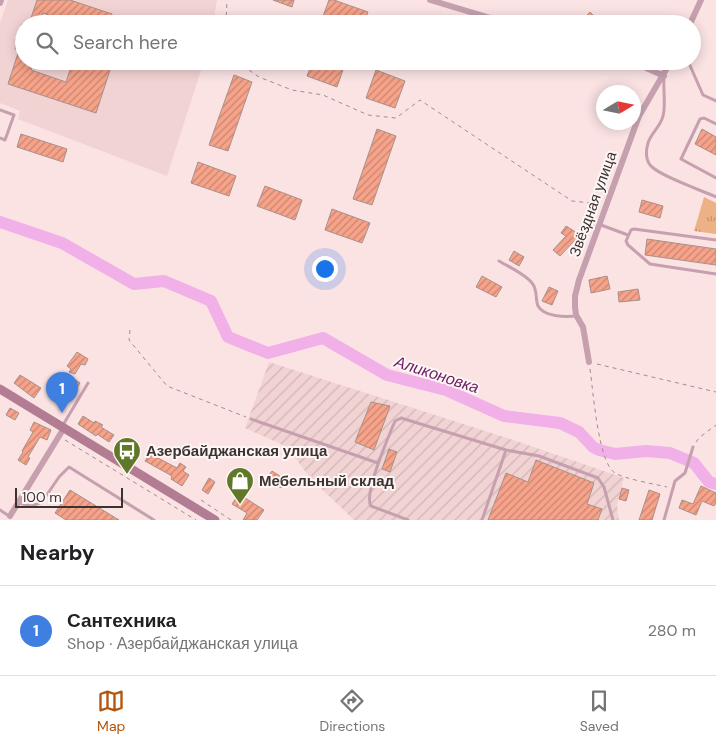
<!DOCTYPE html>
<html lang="en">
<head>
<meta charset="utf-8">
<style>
	body { margin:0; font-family:"DM Sans",sans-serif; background:#f6f6f6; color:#202124 }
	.compass { position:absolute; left:596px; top:85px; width:45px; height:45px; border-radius:50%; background:#fff; box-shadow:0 2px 12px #0003; rotate:80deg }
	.scale { position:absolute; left:15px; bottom:12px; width:108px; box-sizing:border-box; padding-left:5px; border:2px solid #3b3232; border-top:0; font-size:14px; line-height:18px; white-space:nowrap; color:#3b3232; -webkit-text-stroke:4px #fef5f5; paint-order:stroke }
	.you { position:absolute; left:324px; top:268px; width:18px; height:18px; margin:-12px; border:4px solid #fff; border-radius:50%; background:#1a73e8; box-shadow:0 0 0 8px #1a73e833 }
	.badge { display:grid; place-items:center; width:32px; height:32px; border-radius:50%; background:#b45309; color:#fff; font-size:16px; font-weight:700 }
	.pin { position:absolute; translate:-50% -41px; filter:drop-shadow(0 1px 2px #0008) }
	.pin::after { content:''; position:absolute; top:26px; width:18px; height:15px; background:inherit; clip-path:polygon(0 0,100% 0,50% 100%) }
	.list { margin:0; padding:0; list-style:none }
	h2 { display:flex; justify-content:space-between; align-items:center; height:65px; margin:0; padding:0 20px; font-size:21px }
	h2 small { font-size:16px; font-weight:400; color:#757577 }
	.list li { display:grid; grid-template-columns:32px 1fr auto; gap:15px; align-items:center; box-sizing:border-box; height:90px; padding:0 20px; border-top:1px solid #e0e0e0 }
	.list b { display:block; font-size:19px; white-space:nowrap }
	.list p { margin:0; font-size:16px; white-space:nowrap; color:#757577 }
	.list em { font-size:16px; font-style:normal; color:#757577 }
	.icon { flex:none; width:28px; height:28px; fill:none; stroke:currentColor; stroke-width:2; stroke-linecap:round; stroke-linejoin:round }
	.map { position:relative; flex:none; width:716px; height:520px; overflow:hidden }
	.search { position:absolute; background:#fff; box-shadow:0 2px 12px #0003; left:15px; right:15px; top:15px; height:55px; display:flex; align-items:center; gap:12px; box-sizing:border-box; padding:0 18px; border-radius:28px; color:#757577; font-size:19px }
	.sheet { height:155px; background:#fff }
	nav { display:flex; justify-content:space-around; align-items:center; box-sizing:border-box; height:70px; border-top:1px solid #e0e0e0; background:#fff; font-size:14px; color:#757577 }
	nav a { display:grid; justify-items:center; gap:2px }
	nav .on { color:#b45309 }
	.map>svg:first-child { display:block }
	.built { fill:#f2d3d4 }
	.industrial { fill:url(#industrial-furrows) }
	.park { fill:url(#park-tufts) }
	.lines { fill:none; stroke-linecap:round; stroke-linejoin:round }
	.river { stroke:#f2b0e9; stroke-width:12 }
	.building { fill:url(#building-hatch); stroke:#a6918b }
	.path { stroke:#9f8e8f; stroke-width:1; stroke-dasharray:4 4; stroke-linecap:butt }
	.service { stroke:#c6a0af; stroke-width:3 }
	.minor { stroke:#c6a0af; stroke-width:6 }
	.secondary { stroke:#b27c92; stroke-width:9 }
	.labels { text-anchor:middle; stroke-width:4; stroke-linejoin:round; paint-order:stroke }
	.street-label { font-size:15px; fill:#3b3232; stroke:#fef5f5 }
	.poi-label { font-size:15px; font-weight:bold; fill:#3b3232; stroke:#fef5f5; text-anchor:start }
	.water-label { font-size:16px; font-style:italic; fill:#681d63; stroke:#fef5f5 }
</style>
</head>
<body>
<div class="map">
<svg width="716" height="520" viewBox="0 0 716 520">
	<defs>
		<pattern id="industrial-furrows" width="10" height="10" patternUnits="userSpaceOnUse" patternTransform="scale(1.25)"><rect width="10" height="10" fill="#f2d3d4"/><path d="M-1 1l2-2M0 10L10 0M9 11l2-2" fill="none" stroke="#d0b6b6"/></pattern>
		<pattern id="park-tufts" width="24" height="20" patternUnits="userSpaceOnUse" patternTransform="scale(1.25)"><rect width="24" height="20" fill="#ecb184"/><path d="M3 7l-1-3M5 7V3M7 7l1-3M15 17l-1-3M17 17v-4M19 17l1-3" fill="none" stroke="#c0916d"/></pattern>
		<pattern id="building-hatch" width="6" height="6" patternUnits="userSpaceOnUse" patternTransform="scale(1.25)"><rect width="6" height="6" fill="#f7a38a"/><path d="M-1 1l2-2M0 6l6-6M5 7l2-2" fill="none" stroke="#c98571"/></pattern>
	</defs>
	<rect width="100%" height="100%" fill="#fbe3e4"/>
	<!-- built -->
	<path class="built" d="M8 0H217L213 24H24V61H204L167 176 18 119 20 111 0 103V23Z"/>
	<!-- industrial -->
	<path class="industrial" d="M269 362 507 438 624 478 617 505 619 520H354L311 479 287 447 245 428Z"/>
	<!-- park -->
	<path class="park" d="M704 197 716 203V234L694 231Z"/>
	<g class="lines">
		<!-- river -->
		<path class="river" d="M0 222 62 243 134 284 164 281 211 301 228 337 268 353 323 338 387 375 446 390 504 416 560 423 579 432 593 447 599 450 615 454 646 451 670 453 694 463 709 482 716 484"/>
	</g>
	<!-- building -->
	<path class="building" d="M37 0H70L112 14 108 24H76L43 13 40 24H29Z
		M273 0H294L292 7Z
		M329 0H334L368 12 363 24H335L322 19Z
		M590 12 598 20 595 24H585L582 21Z
		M22 24H24V61H34L31 70 66 82 73 61H113L96 113 8 84 19 50 15 49 16 43 15 42Z
		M313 61H346L337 87 307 76Z
		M376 70 405 81 395 108 366 98Z
		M234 75 252 82 228 151 209 145Z
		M377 129 396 136 372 205 353 199Z
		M702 129 716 137V155L695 144Z
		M21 134 67 149 63 162 17 147Z
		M198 162 236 176 229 196 191 183Z
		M265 186 302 200 295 220 257 206Z
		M642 200 663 206 660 218 639 212Z
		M332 209 370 223 362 243 325 230Z
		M566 226 582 236 578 243 574 241 560 256 553 250 566 236 561 233Z
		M647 239 716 249V265L645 255Z
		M514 251 524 257 519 266 509 260Z
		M482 276 502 287 496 297 476 287Z
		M607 276 610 289 591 293 589 280Z
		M549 287 558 291 552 305 542 301Z
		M638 289 640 300 619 302 618 292Z
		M77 352 88 359 85 365 81 364 75 374 69 372 71 369 67 366Z
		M20 375 41 388 34 398 14 383Z
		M69 376 80 383 74 392 69 389 61 401 53 396 59 388 61 389Z
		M371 402 390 406 374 450 355 442Z
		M10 408 19 413 15 420 6 415Z
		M83 416 94 423 95 421 103 425 101 427 114 435 109 442 97 434 96 436 78 424Z
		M34 422 51 430 47 440 40 437 28 457 30 458 26 465 18 460 23 452 22 451 33 432 30 430Z
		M389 449 397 452 390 472 382 469Z
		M151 451 157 455 156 457 177 468 180 463 186 467 183 471 189 475 182 486 171 479 172 476 145 461Z
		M536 460 594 483 587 504 602 509 598 520H488L506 473 528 482Z
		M272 471 286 480 281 488 267 478Z
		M235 477 245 483 240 491 230 485Z
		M209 478 215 482 208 494 202 490Z
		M701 486 716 493V503L714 506 702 501 696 515 679 508 682 500 693 504Z
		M622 488 629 490 626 501 619 499Z
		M70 490 119 520H66L55 513Z
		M649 490 660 494 652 520H639Z
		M239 494 264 510 257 520H243L247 513 232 504Z"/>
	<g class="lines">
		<!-- path -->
		<path class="path" d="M226 24 227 0
			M236 61 259 77 292 90 323 95 368 115 396 118 420 100 572 201 591 203 600 200
			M130 330 129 340 167 386 246 417
			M597 364 716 392
			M590 369C593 389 598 463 615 473 625 479 654 484 667 487
			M65 440 196 520
			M696 442 700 437 716 425
			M201 500 231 520"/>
		<!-- service -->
		<path class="service" d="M688 61 703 95 716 101
			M664 78C663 90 666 105 663 116 661 126 651 133 648 143 646 150 645 158 650 165 659 176 701 190 716 197
			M0 110 14 115 5 140 0 138
			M716 124 704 118 700 119 681 159 716 178
			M601 225 628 235
			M716 240 634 229 631 230 626 241 628 245 650 264 716 274
			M499 261C509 267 525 274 532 283 538 290 535 299 538 306 544 317 565 317 576 316
			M251 419 378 463
			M63 425 88 383
			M18 503 32 506 42 502 59 477 69 467 154 520
			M0 510 9 516
			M408 520 371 506C363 494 389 436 395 421L401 418 506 450 539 456 598 478 604 487 613 520
			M482 520 506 450
			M664 520 675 481 685 473 693 447"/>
		<!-- minor -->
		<path class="minor" d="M430 0 510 24
			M0 3 1 0
			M690 24 701 0
			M631 61 664 76
			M589 362 583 327 576 315 575 307V296L579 280 639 116 671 61
			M10 516 64 428"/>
		<!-- secondary -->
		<path class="secondary" d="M0 389 215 520"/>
	</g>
	<!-- icons -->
	<defs>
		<symbol id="bus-pin" viewBox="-11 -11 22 30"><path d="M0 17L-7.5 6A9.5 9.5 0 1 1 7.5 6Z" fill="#607829" stroke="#fef5f5"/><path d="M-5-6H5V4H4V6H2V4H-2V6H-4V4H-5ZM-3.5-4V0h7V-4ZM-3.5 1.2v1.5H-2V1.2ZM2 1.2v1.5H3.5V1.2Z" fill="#fff"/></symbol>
		<symbol id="shop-pin" viewBox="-11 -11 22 30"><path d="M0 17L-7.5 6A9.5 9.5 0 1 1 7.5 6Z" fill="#607829" stroke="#fef5f5"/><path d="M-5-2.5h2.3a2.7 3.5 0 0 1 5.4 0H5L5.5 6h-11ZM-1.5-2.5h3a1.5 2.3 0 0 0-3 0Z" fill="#fff"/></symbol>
	</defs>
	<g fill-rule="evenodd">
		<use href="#bus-pin" x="111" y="435" width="32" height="43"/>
		<use href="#shop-pin" x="224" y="465" width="32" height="43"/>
	</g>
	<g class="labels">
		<!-- street labels -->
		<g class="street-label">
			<text transform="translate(593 204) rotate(-70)" y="5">Звёздная улица</text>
		</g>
		<!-- poi labels -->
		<g class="poi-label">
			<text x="146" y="456">Азербайджанская улица</text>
			<text x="259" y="486">Мебельный склад</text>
		</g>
		<!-- water labels -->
		<g class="water-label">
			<text transform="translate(437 374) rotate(18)" y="6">Аликоновка</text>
		</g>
	</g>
</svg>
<svg class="compass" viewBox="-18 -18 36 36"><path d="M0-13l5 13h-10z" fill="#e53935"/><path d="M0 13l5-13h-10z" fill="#757577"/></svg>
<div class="scale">100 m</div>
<div class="you"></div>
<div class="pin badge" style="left:62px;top:413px;background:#3f7fe0">1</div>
<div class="search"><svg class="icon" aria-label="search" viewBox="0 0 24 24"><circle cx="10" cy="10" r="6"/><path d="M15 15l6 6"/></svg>Search here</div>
</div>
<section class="sheet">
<h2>Nearby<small></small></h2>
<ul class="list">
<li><span class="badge" style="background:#3f7fe0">1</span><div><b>Сантехника</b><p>Shop · Азербайджанская улица</p></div><em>280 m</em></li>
</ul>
</section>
<nav>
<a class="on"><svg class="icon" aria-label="map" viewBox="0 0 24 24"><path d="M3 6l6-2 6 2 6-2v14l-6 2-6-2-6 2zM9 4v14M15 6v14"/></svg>Map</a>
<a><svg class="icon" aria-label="directions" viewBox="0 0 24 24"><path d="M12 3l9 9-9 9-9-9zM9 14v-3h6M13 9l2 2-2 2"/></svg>Directions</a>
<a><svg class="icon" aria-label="saved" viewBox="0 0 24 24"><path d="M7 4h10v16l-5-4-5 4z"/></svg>Saved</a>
</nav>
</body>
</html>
